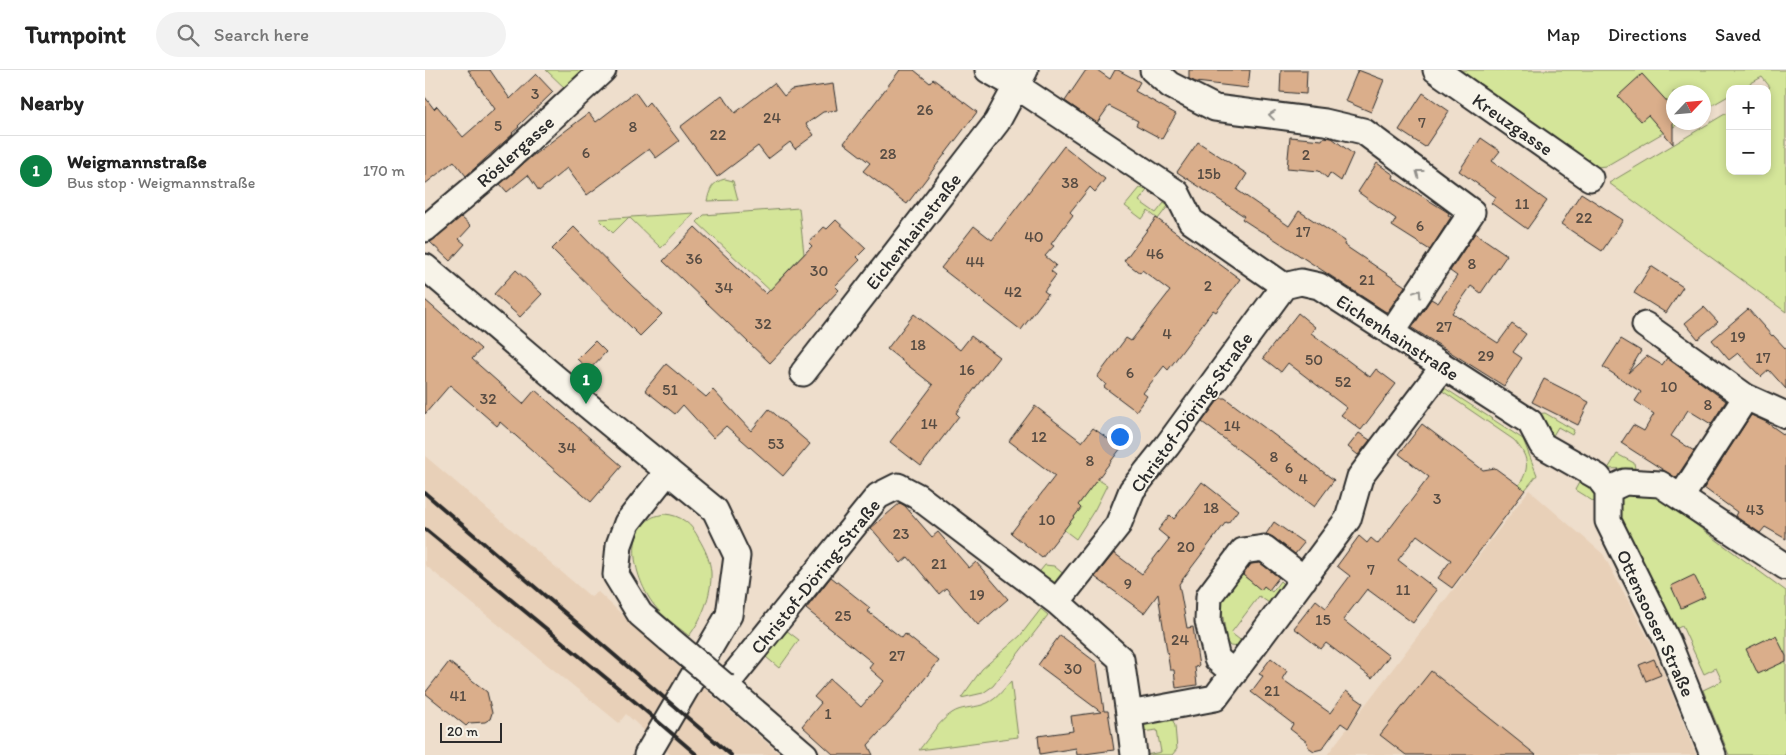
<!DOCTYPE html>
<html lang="en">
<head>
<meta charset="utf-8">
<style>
	body { margin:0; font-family:Itim,sans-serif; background:#f2f2f2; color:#222 }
	.controls { position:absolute; right:15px; top:15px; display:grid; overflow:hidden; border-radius:10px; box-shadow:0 2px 8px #0003 }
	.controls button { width:45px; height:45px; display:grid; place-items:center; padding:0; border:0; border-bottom:1px solid #e0e0e0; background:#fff; color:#222; font:25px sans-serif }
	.compass { position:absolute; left:1241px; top:15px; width:45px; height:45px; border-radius:50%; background:#fff; box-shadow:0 2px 8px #0003; rotate:64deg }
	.scale { position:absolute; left:15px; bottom:12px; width:62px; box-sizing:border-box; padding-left:5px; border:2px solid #2b2b2b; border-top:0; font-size:14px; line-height:18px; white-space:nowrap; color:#2b2b2b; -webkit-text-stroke:4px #f7f3e8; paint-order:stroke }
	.you { position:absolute; left:694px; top:366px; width:18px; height:18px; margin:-12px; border:4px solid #fff; border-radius:50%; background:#1a73e8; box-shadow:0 0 0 8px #1a73e833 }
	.badge { display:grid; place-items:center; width:32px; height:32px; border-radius:50%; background:#0b8043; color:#fff; font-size:16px; font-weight:700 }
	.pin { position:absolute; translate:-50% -41px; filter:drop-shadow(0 1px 2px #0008) }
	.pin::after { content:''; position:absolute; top:26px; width:18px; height:15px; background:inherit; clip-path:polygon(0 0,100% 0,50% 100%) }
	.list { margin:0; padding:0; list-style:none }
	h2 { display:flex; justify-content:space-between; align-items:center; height:65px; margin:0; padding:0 20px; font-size:21px }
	h2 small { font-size:16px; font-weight:400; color:#767676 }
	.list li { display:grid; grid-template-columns:32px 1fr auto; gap:15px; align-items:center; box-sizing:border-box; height:70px; padding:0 20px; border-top:1px solid #e0e0e0 }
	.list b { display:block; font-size:19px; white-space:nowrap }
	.list p { margin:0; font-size:16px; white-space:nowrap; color:#767676 }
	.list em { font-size:16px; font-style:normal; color:#767676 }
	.icon { flex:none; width:28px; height:28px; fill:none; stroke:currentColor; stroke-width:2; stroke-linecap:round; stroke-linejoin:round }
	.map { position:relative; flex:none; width:1361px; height:685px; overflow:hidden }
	header { display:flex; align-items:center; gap:30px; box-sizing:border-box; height:70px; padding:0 25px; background:#fff; border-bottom:1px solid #e0e0e0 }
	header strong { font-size:24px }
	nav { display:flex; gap:28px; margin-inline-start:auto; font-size:18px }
	.search { width:350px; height:45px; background:#f2f2f2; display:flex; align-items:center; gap:12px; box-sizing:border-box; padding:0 18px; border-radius:28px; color:#767676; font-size:19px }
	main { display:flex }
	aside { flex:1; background:#fff }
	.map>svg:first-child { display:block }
	.built { fill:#e8d0b8 }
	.green { fill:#d4e599; stroke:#808862 }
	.building { fill:#daae8b; stroke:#2b2b2b }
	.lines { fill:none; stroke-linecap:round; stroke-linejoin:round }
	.minor-casing { stroke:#2b2b2b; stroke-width:29 }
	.minor { stroke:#f7f3e8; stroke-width:25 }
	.rail { stroke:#2b2b2b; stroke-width:4 }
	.minor-bridge-casing { stroke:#2b2b2b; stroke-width:29; stroke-linecap:butt }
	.minor-bridge { stroke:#f7f3e8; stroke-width:25 }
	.oneway { stroke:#918f8a }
	.labels { text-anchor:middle; stroke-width:4; stroke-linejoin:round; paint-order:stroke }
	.number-label { font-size:16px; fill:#574c43 }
	.street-label { font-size:19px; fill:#2b2b2b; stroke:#f7f3e8 }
</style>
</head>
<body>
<header>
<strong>Turnpoint</strong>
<div class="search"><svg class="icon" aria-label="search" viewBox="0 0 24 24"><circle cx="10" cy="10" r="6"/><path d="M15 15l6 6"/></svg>Search here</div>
<nav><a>Map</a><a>Directions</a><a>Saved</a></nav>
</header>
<main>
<aside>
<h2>Nearby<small></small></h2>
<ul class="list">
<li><span class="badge">1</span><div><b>Weigmannstraße</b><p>Bus stop · Weigmannstraße</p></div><em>170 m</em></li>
</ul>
</aside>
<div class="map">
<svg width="1361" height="685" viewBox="0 0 1361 685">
	<rect width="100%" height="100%" fill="#eedecc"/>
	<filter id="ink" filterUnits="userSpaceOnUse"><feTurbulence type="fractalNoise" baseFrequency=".02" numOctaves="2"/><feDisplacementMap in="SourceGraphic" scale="10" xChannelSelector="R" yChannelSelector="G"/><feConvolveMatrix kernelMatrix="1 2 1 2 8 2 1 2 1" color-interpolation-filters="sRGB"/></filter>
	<g filter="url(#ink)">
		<!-- built -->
		<path class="built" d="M0 386 166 527 173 522 244 588 356 685H246L201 644 194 653 0 495Z
			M1104 420 1178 484 1230 581 1271 685H902Z"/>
		<!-- green -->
		<path class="green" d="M121 0H166L143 21Z
			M1019 0H1361V242L1184 113 1305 41V101H1342V19L1345 17 1337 7 1315 19H1305V25L1279 40 1278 22H1248V52L1255 53 1181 96 1161 98Z
			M300 109 308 111 313 130 282 131C285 119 287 112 300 109Z
			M715 118 722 120 714 131 731 143 739 133 743 136 733 149 723 141 717 149 700 136Z
			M374 138 379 184 354 210 352 227 272 152 279 145Z
			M269 143 236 178 204 147 188 163 174 149Z
			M1018 317 1098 369 1112 405 1100 420 1094 415C1106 397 1103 386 1089 370L1013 318Z
			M1120 343 1149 360 1147 365 1133 357 1126 369 1109 344Z
			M1192 384 1209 393 1210 398 1183 399Z
			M1157 407 1171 423V433L1150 420Z
			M672 409 682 415 670 439 651 469 639 460 656 438 653 435Z
			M1225 421 1361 521V685H1304L1278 620 1297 611 1291 598 1279 604 1257 556 1248 560 1193 449 1191 433 1196 423Z
			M239 444C256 445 267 454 274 469 280 479 285 490 286 502 287 524 277 549 264 566 252 556 238 547 229 535 212 513 196 464 228 447 231 446 235 445 239 444Z
			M620 495 629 496 641 506 632 512 625 514 611 506Z
			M815 503 836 519 839 516 847 522 855 511 860 516 847 535 834 526 806 563 819 573 814 577 805 576 802 572 795 529Z
			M616 539 623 545 568 616 558 623 536 628 557 599 595 566Z
			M361 560 374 570 354 598 341 587Z
			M586 611 593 667 494 680C504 668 514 651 527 643 536 637 547 638 557 635 571 631 577 621 586 611Z
			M747 648 750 656 752 679 747 685H721L736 682 732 660 717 662V658L721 653Z"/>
		<!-- building -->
		<path class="building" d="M43 0H65L85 29 111 4 128 22 93 56 94 57 87 63 88 64 41 106 29 91 0 114V27L9 39 12 36 38 67 70 39Z
			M475 0H489L505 13 508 9 552 42 482 134 438 101 445 93 419 73Z
			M661 0H672L685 9 690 0H693L715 12 710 21 751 44 737 69 711 55 713 51 684 36 672 53 640 31Z
			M764 0H825L823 18 771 12 764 9Z
			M856 0H882L881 24 855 22Z
			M933 0 959 10 946 42 920 31Z
			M1217 4 1248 38V74L1223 45 1216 51 1193 26Z
			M349 13 359 26 366 20 408 14 412 40 398 42 381 54 389 65 370 79 365 72 343 89 333 76 292 107 255 57 297 25 310 43Z
			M210 22 220 36 224 32 254 71 231 88 224 79 162 125 142 98 114 121 103 105 82 122 75 114 106 87 164 43 171 52Z
			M998 23 1024 41 1000 77 974 60Z
			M865 67 897 70 899 67 907 68 928 84 916 111 905 103 902 108 894 101 862 98Z
			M1056 68 1075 81 1067 91 1122 131 1102 159 1066 133 1071 127 1034 101Z
			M773 72 822 104 812 120 864 156 874 141 920 171 919 175 980 216 963 241 961 242 837 161V162L817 149 819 146 752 102Z
			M639 76 680 109 670 122 665 117 645 142 648 145 626 174 629 176 620 186 631 195 626 201 631 205 619 221 623 224 596 260 516 198 549 156 567 170Z
			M952 93 969 105 968 108 1024 143 1023 145 1026 147 1005 180 967 156 971 149 933 122Z
			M1156 123 1198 150 1177 181 1136 154Z
			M36 147 46 156 34 169 40 174 25 191 5 172Z
			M731 148 815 209 791 242 788 240 743 300 739 296 718 323 722 326 711 341 679 317 681 314 672 307 701 268 706 271 745 221 717 200 715 203 699 191Z
			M411 150 441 178 432 187 435 190 410 216 414 220 345 293 238 191 270 157 341 224 387 176 384 173 399 157 402 159Z
			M149 157 203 212 237 244 215 266 127 179Z
			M1050 163 1082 185 1056 223 1046 216 1027 243 1073 273 1087 254 1101 264 1088 282 1097 288 1079 316 987 258 1006 229 1013 233 1032 206 1025 201Z
			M1226 196 1258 217 1241 243 1209 223Z
			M91 200 117 224 95 247 69 224Z
			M0 230 56 279 47 289 98 334 110 320 197 396 166 432 75 352 72 356 25 315 0 344Z
			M1279 237 1293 252 1273 269 1260 253Z
			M1323 239 1347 266 1348 265 1361 279V319L1344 300 1336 307 1313 283 1304 290 1287 270Z
			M873 243 890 257 886 263 945 307 951 299 971 314 936 360 916 345 922 338 863 293 856 302 838 288Z
			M489 244 535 280 546 266 574 287 531 343 534 346 496 396 465 372 508 315 462 279Z
			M1196 269 1216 281 1203 303 1222 286 1237 295 1242 288 1301 331 1286 354 1263 340 1246 366 1269 381 1251 408 1196 373 1208 355 1219 361 1229 344 1210 331 1216 322 1178 297Z
			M170 271 181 282 164 300 152 289Z
			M241 294 281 327 288 320 326 361 344 339 385 374 358 406 301 356 288 368 258 335 250 344 220 320Z
			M1119 309 1164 332 1153 355 1107 332Z
			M795 328H800L909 410 889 437 777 352Z
			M610 336 657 372 668 358 696 378 653 435 656 438 617 488 586 463 630 406 584 371Z
			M1326 345 1341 352 1361 366V469L1340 457 1335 463 1310 446 1312 442 1279 418Z
			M997 354 1058 400 1070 398 1100 420 1027 518 1013 508 1026 490 992 465 973 490 1012 520 988 553 942 519 918 550 964 586 947 608 901 573 896 579 869 558 891 530 901 538 925 506 912 496 934 466 942 473 946 468 953 474 1004 407 974 384Z
			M934 363 945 370 933 385 923 377Z
			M777 412 813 440 803 453 801 452 754 514 762 558 768 557 774 596 770 597 772 615 751 618 749 600H745L733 524 719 543 670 507 689 483 717 504 744 469 733 460 745 445 749 449Z
			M475 433 480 436 507 467 513 462 544 498 551 492 583 529 553 555 521 518 514 524 483 487 476 493 446 458Z
			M849 452 879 473 870 484 848 467 841 464Z
			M835 493 854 507 844 520 839 516 836 520 818 505 826 494Z
			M1269 505 1280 527 1256 538 1246 516Z
			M406 507 445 538 442 541 477 568 480 564 514 591 473 642 443 675 448 685H409L377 656 396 633 389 627 405 609 436 637 459 611 444 598 448 593 381 539Z
			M635 565 672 593 679 641H683L689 680 652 685 651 678 615 684 613 666 648 661 646 646 676 642 613 595Z
			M1351 566 1361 586V591L1333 604 1321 579 1346 567V568Z
			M846 588 862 601 857 609 905 643 921 621 938 633 923 658 916 653 897 679 889 681 883 677 882 672 865 659 868 654 826 622 838 606 834 604Z
			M1229 589 1236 605 1221 611 1214 595Z
			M24 592 62 622 67 643 65 649 60 652 44 653 41 656 0 623Z
			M1006 601 1111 685H981L955 665Z"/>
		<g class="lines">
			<defs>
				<path id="minor" d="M563 0 590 15 752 123 766 151 859 216 876 212 894 216 1105 352 1117 375 1173 407 1183 420
					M728 0 745 15 790 38 900 52 938 61 1047 142 966 263
					M1011 0 1165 108
					M0 159 75 96 178 0
					M0 197 161 334 290 440 312 486 304 545 222 685
					M1220 255 1321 327 1361 345
					M378 303 572 52 600 0
					M243 401 202 453 194 475 191 505 215 544 244 569
					M1183 420V451L1243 572 1288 685
					M1183 420 1200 412 1235 414 1361 497
					M1256 427 1321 327
					M632 532 696 589 704 644
					M809 603 792 589 783 551 784 526 818 481 839 478 879 509
					M380 685 300 616 453 426 473 416 492 426 632 532 693 455 707 420 742 376 859 216
					M709 685 704 644 790 628 923 449 935 407 1018 297"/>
			</defs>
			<!-- minor casing -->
			<use href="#minor" class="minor-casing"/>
			<!-- minor -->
			<use href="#minor" class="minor"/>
			<!-- rail -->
			<path class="rail" d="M0 423 306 685
				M0 459 209 631 272 685"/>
			<defs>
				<path id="minor-bridge" d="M244 569 300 616"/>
			</defs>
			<!-- minor-bridge casing -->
			<use href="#minor-bridge" class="minor-bridge-casing"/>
			<!-- minor-bridge -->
			<use href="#minor-bridge" class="minor-bridge"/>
		</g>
		<!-- one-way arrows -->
		<defs><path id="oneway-chevron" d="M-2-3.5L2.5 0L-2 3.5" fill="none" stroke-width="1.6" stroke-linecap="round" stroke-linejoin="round" transform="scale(1.25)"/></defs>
		<g class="oneway">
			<use href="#oneway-chevron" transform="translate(847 45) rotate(-173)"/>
			<use href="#oneway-chevron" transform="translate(994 103) rotate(-143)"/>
			<use href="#oneway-chevron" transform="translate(993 223) rotate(-56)"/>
		</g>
	</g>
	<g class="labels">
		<!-- number labels -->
		<g class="number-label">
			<text x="110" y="29">3</text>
			<text x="500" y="45">26</text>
			<text x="347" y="53">24</text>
			<text x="997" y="58">7</text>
			<text x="73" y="61">5</text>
			<text x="208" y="62">8</text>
			<text x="293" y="70">22</text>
			<text x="161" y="88">6</text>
			<text x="463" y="89">28</text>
			<text x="881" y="90">2</text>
			<text x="784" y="109">15b</text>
			<text x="645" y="118">38</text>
			<text x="1097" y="139">11</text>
			<text x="1159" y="153">22</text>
			<text x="995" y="161">6</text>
			<text x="878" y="167">17</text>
			<text x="609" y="172">40</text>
			<text x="730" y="189">46</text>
			<text x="269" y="194">36</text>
			<text x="550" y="197">44</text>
			<text x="1047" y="199">8</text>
			<text x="394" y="206">30</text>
			<text x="942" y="215">21</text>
			<text x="783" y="221">2</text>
			<text x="299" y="223">34</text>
			<text x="588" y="227">42</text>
			<text x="338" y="259">32</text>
			<text x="1019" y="262">27</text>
			<text x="742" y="269">4</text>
			<text x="1313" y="272">19</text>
			<text x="493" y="280">18</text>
			<text x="1061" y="291">29</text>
			<text x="1338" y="293">17</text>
			<text x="889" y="295">50</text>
			<text x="542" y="305">16</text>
			<text x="705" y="308">6</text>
			<text x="918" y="317">52</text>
			<text x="1244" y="322">10</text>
			<text x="245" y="325">51</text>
			<text x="63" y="334">32</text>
			<text x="1283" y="340">8</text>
			<text x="504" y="359">14</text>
			<text x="807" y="361">14</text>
			<text x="614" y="372">12</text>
			<text x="351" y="379">53</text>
			<text x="142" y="383">34</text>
			<text x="849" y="392">8</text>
			<text x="665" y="396">8</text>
			<text x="864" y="403">6</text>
			<text x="878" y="414">4</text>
			<text x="1012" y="434">3</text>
			<text x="786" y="443">18</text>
			<text x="1330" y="445">43</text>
			<text x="622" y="455">10</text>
			<text x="476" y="469">23</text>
			<text x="761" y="482">20</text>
			<text x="514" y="499">21</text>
			<text x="946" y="505">7</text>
			<text x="703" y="519">9</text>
			<text x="978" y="525">11</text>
			<text x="552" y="530">19</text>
			<text x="418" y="551">25</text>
			<text x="898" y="555">15</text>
			<text x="755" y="575">24</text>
			<text x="472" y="591">27</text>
			<text x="648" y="604">30</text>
			<text x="847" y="626">21</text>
			<text x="33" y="631">41</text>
			<text x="403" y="649">1</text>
		</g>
		<!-- street labels -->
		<g class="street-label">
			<text transform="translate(1088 54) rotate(35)" y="7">Kreuzgasse</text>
			<text transform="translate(90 81) rotate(-42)" y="7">Röslergasse</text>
			<text transform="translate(488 161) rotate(-52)" y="7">Eichenhainstraße</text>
			<text transform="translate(973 267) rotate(33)" y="7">Eichenhainstraße</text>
			<text transform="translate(766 342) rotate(-54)" y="7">Christof-Döring-Straße</text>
			<text transform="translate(390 506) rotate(-51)" y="7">Christof-Döring-Straße</text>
			<text transform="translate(1231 553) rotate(65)" y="7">Ottensooser Straße</text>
		</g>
	</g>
</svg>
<div class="controls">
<button>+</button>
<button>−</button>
</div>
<svg class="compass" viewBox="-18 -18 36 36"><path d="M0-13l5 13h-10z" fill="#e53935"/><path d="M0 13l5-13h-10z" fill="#767676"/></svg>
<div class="scale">20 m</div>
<div class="you"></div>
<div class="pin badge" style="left:161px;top:334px">1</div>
</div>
</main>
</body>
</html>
